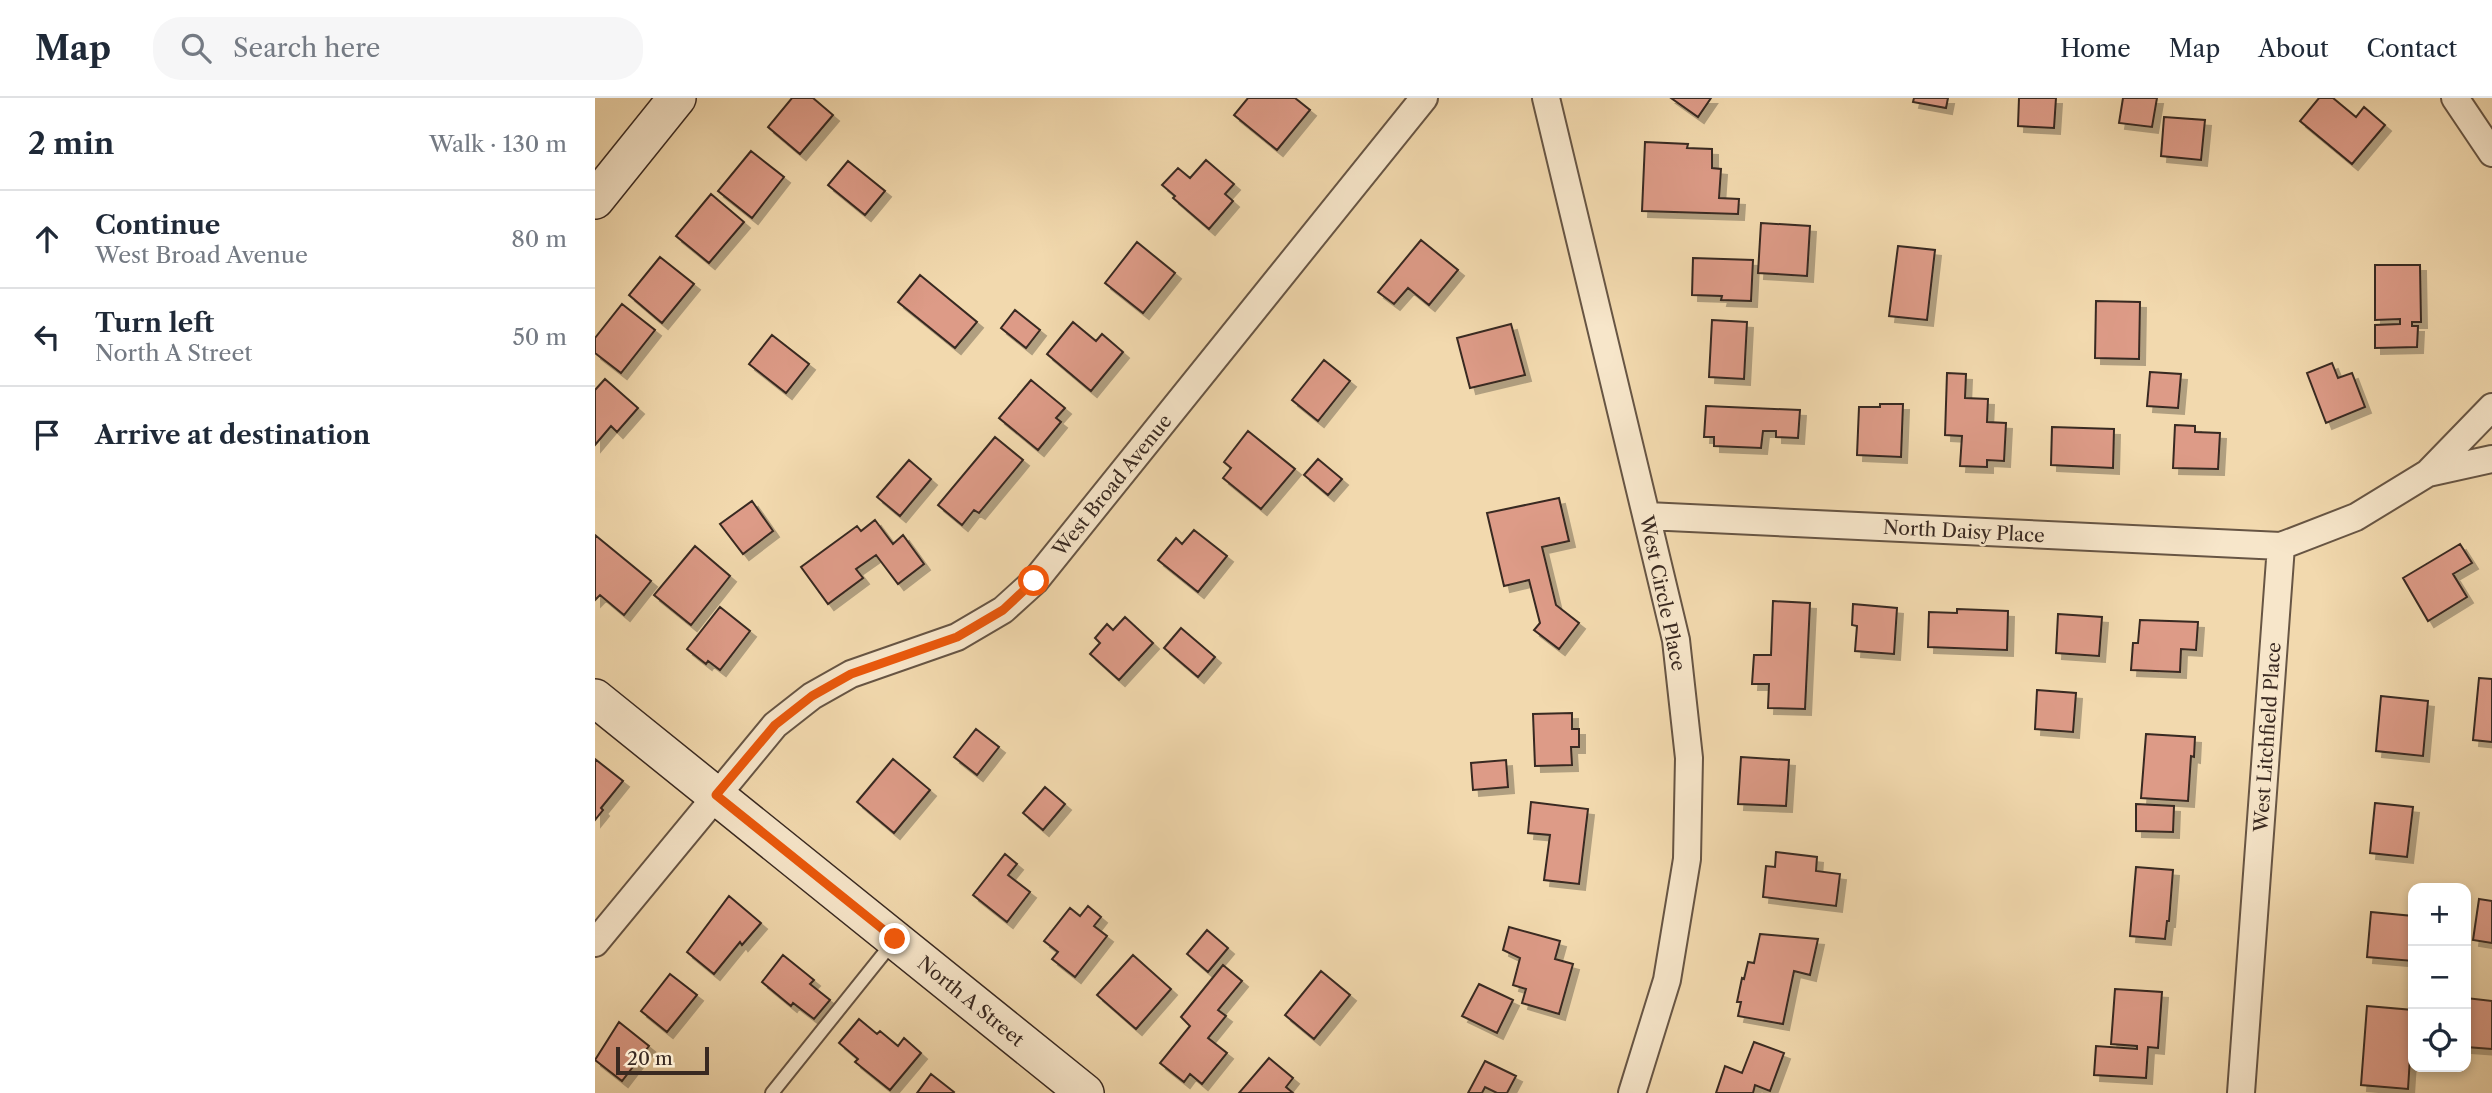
<!DOCTYPE html>
<html lang="en">
<head>
<meta charset="utf-8">
<style>
	body { margin:0; font-family:"Libre Caslon Text",serif; background:#f6f6f7; color:#1f2937 }
	.controls { position:absolute; right:21px; bottom:21px; display:grid; overflow:hidden; border-radius:14px; box-shadow:0 4px 10px #0003 }
	.controls button { width:63px; height:63px; display:grid; place-items:center; padding:0; border:0; border-bottom:2px solid #e0e1e3; background:#fff; color:#1f2937; font:35px sans-serif }
	.scale { position:absolute; left:21px; bottom:18px; width:93px; box-sizing:border-box; padding-left:7px; border:4px solid #392921; border-top:0; font-size:19px; line-height:24px; white-space:nowrap; color:#392921; -webkit-text-stroke:5px #f7e6ca; paint-order:stroke }
	.stop { position:absolute; width:21px; height:21px; margin:-16px; border:5px solid #ea580c; border-radius:50%; background:#fff }
	.stop.end { background:#ea580c; border-color:#fff; box-shadow:0 2px 7px #0008 }
	.list { margin:0; padding:0; list-style:none }
	h2 { display:flex; justify-content:space-between; align-items:center; height:91px; margin:0; padding:0 28px; font-size:30px }
	h2 small { font-size:23px; font-weight:400; color:#747a83 }
	.list li { display:grid; grid-template-columns:46px 1fr auto; gap:21px; align-items:center; box-sizing:border-box; height:98px; padding:0 28px; border-top:2px solid #e0e1e3 }
	.list b { display:block; font-size:26px; white-space:nowrap }
	.list p { margin:0; font-size:23px; white-space:nowrap; color:#747a83 }
	.list em { font-size:23px; font-style:normal; color:#747a83 }
	.icon { flex:none; width:38px; height:38px; fill:none; stroke:currentColor; stroke-width:2; stroke-linecap:round; stroke-linejoin:round }
	.map { position:relative; flex:none; width:1897px; height:995px; overflow:hidden }
	header { display:flex; align-items:center; gap:42px; box-sizing:border-box; height:98px; padding:0 35px; background:#fff; border-bottom:2px solid #e0e1e3 }
	header strong { font-size:33px }
	nav { display:flex; gap:38px; margin-inline-start:auto; font-size:24px }
	.search { width:490px; height:63px; background:#f6f6f7; display:flex; align-items:center; gap:18px; box-sizing:border-box; padding:0 24px; border-radius:28px; color:#747a83; font-size:26px }
	main { display:flex }
	aside { flex:1; background:#fff }
	.map>svg:first-child { display:block }
	.building { fill:#dd9b87; stroke:#392921; stroke-width:2; filter:url(#shadow) }
	.lines { fill:none; stroke-linecap:round; stroke-linejoin:round }
	.lane-casing { stroke:#675544; stroke-width:16 }
	.street-casing { stroke:#675544; stroke-width:30 }
	.secondary-casing { stroke:#392921; stroke-width:40 }
	.lane { stroke:#f7e6ca; stroke-width:12 }
	.street { stroke:#f7e6ca; stroke-width:26 }
	.secondary { stroke:#f7e6ca; stroke-width:37 }
	.route { stroke:#ea580c; stroke-width:9 }
	.labels { text-anchor:middle; stroke-width:5; stroke-linejoin:round; paint-order:stroke }
	.street-label { font-size:19px; fill:#392921; stroke:#f7e6ca }
</style>
</head>
<body>
<header>
<strong>Map</strong>
<div class="search"><svg class="icon" aria-label="search" viewBox="0 0 24 24"><circle cx="10" cy="10" r="6"/><path d="M15 15l6 6"/></svg>Search here</div>
<nav><a>Home</a><a>Map</a><a>About</a><a>Contact</a></nav>
</header>
<main>
<aside>
<h2>2 min<small>Walk · 130 m</small></h2>
<ul class="list">
<li><svg class="icon" aria-label="ahead" viewBox="0 0 24 24"><path d="M12 20V5M6 11l6-6 6 6"/></svg><div><b>Continue</b><p>West Broad Avenue</p></div><em>80 m</em></li>
<li><svg class="icon" aria-label="left" viewBox="0 0 24 24"><path d="M17 20v-9H6M10 6l-5 5 5 5"/></svg><div><b>Turn left</b><p>North A Street</p></div><em>50 m</em></li>
<li><svg class="icon" aria-label="arrive" viewBox="0 0 24 24"><path d="M6 21V4h12l-3 4 3 4H6"/></svg><div><b>Arrive at destination</b></div></li>
</ul>
</aside>
<div class="map">
<svg width="1897" height="995" viewBox="0 0 1897 995">
	<defs>
		<filter id="shadow"><feDropShadow dx="6" dy="6" stdDeviation="0" flood-color="#0004"/></filter>
	</defs>
	<rect width="100%" height="100%" fill="#f2d9ae"/>
	<filter id="stains"><feTurbulence type="fractalNoise" baseFrequency=".00286" numOctaves="4"/><feColorMatrix values="0 0 0 0 .2 0 0 0 0 .09 0 0 0 0 .02 0 0 0 .5 -.17"/></filter>
	<radialGradient id="worn" r=".72"><stop offset=".6" stop-color="#630" stop-opacity="0"/><stop offset="1" stop-color="#630" stop-opacity=".3"/></radialGradient>
	<!-- building -->
	<path class="building" d="M197 0H218L238 17 205 56 173 29Z
		M653 0H700L715 12 682 52 639 17Z
		M1076 0H1116L1103 19Z
		M1319 0H1353L1351 10 1318 4Z
		M1424 0H1461L1459 30 1423 28Z
		M1528 0H1562L1557 29 1524 25Z
		M1724 0H1738L1761 19 1769 9 1790 27 1757 66 1705 23Z
		M1569 19 1610 22 1606 62 1566 58Z
		M1050 44 1093 46 1092 50 1117 51V70L1126 71 1124 100 1144 101 1143 116 1047 113Z
		M156 53 189 79 157 120 123 93Z
		M611 62 639 86 630 96 638 103 614 131 578 100 580 98 567 87 583 70 595 80Z
		M253 63 290 93 270 117 233 87Z
		M116 96 149 124 114 165 81 138Z
		M1166 125 1215 128 1212 178 1163 175Z
		M826 142 863 172 834 207 813 190 799 206 783 194Z
		M542 144 580 175 548 215 510 185Z
		M1303 148 1340 152 1332 222 1294 218Z
		M65 159 99 186 67 225 34 197Z
		M1098 160 1158 162 1156 203 1126 202 1127 198 1097 197Z
		M1780 167H1825L1826 224H1817V228H1823L1822 249 1780 250V227L1805 226V221L1780 222Z
		M325 177 382 224 360 250 303 204Z
		M1501 203 1545 204 1544 261 1500 260Z
		M27 206 60 232 26 275 0 255V240Z
		M420 212 445 232 431 250 406 230Z
		M1117 222 1152 224 1149 281 1114 279Z
		M478 224 501 243 507 236 528 254 496 293 452 256Z
		M916 226 930 277 875 290 862 240Z
		M177 237 214 266 191 295 154 266Z
		M729 262 755 283 723 323 697 302Z
		M1737 265 1743 280 1757 275 1770 309 1731 325 1712 275Z
		M1555 274 1586 276 1583 310 1552 308Z
		M1352 275 1371 276 1370 300 1393 301 1392 324 1411 325 1409 363 1392 362V369L1365 368 1367 338 1350 337Z
		M10 281 43 310 22 334 16 328 0 347V292Z
		M436 282 470 310 461 320 466 324 443 352 404 320Z
		M1285 306H1308L1306 359 1262 357 1264 309H1285Z
		M1111 308 1205 312 1203 340 1181 339V333H1168L1166 350 1119 348V339H1109Z
		M1580 327 1600 328V334L1625 335 1623 371 1578 370Z
		M1457 329 1519 331 1518 370 1456 367Z
		M653 333 700 371 666 411 628 380 636 370 629 364Z
		M400 339 428 362 384 415 379 412 367 427 343 407Z
		M723 361 747 381 733 397 709 377Z
		M314 362 336 381 305 418 282 399Z
		M964 400 974 443 947 449 961 507 984 525 964 551 939 532 945 525 934 482 909 488 892 415Z
		M157 403 178 433 148 456 125 426Z
		M280 422 298 446 308 437 329 466 303 486 281 457 261 471 268 480 233 506 206 469 262 428 266 433Z
		M599 432 632 458 603 494 563 462 581 440 587 446Z
		M0 437 56 483 29 517 5 497 0 502Z
		M1865 446 1877 465 1858 476 1872 499 1833 523 1808 480Z
		M100 448 135 478 96 527 59 497Z
		M1178 503 1215 505 1210 611 1173 610 1174 586H1157L1159 557H1176Z
		M1258 506 1302 510 1299 556 1260 553 1262 528 1257 527Z
		M125 509 155 533 125 572 113 563 111 566 92 551Z
		M1362 511 1413 513 1412 552 1333 549 1334 514 1362 515Z
		M1463 516 1507 519 1504 558 1461 555Z
		M530 519 558 545 524 582 495 556 505 545 500 540 512 526 518 532Z
		M1545 522 1603 524 1601 552 1586 551 1585 574 1536 572 1538 545H1543Z
		M586 530 620 559 603 579 569 550Z
		M1884 580 1897 581V644L1878 642Z
		M1442 592 1481 595 1478 634 1440 631Z
		M1786 598 1833 603 1828 658 1781 653Z
		M977 615V631H984V649H976L977 667 940 668 938 616Z
		M381 631 404 649 382 677 359 659Z
		M1551 636 1600 639 1599 659 1596 658 1593 703 1546 700Z
		M1146 659 1194 662 1191 708 1143 706Z
		M0 661 28 683 6 710 8 712 0 722Z
		M298 661 335 692 299 735 262 704Z
		M911 662 913 689 878 692 876 665Z
		M450 689 470 706 448 732 428 715Z
		M936 704 993 711 984 786 949 782 955 737 933 735Z
		M1780 705 1818 709 1812 759 1775 755Z
		M1541 706 1579 708 1578 734 1541 733Z
		M1181 754 1222 759 1221 773 1245 776 1241 808 1168 799 1171 768 1180 769Z
		M410 756 422 766 413 777 435 794 412 824 378 797Z
		M1541 769 1578 772 1574 823H1572L1570 841 1535 838Z
		M134 798 166 825 147 847 145 844 119 876 92 854Z
		M1884 801 1897 803V845L1878 842Z
		M493 808 506 819 499 828 512 838 480 879 457 861 463 854 449 843 475 810 485 818Z
		M1776 814 1818 818V863L1772 859Z
		M914 829 965 843 960 861 978 866 964 916 927 905 931 891 918 887 925 860 908 852Z
		M612 832 633 850 613 874 592 856Z
		M1165 836 1223 841 1215 877 1199 873 1188 926 1143 918 1146 904H1142L1147 880 1149 881 1153 864 1159 865Z
		M188 857 219 882 215 886 235 902 219 921 198 905 196 908 167 884Z
		M538 857 576 891 541 931 502 897Z
		M628 867 647 883 623 912 631 918 613 940 632 955 607 986 595 976 589 984 565 965 595 928 586 919Z
		M726 873 755 897 719 941 690 917Z
		M75 876 102 897 72 934 46 913Z
		M884 886 918 902 902 935 867 918Z
		M1520 891 1567 894 1563 950 1553 949 1551 980 1499 977 1501 948 1542 951V948L1516 946Z
		M1871 900 1897 903V951L1871 949Z
		M1772 908 1818 912 1813 991 1766 987Z
		M264 921 282 936 285 933 303 948 309 940 326 955 295 992 260 964 263 961 244 945Z
		M24 924 54 948 27 983 0 962Z
		M1159 944 1189 955 1175 993 1160 987 1158 995H1121L1130 968 1147 975Z
		M674 960 698 980 691 989 698 995H644Z
		M890 963 921 978 912 995H902L890 989 887 995H873Z
		M336 976 359 994 358 995H322Z"/>
	<g class="lines">
		<defs>
			<path id="lane" d="M177 995 298 844"/>
			<path id="street" d="M951 0 1081 542 1094 660 1092 761 1072 882 1037 995
				M1860 0 1897 55
				M1833 375 1897 361
				M1052 418 1686 448
				M0 845 180 627 217 598 256 576 362 539 408 512 440 483 829 0
				M1646 995 1686 448 1761 419 1833 375 1897 309"/>
			<path id="secondary" d="M0 102 82 0
				M0 600 490 995"/>
		</defs>
		<!-- lane casing -->
		<use href="#lane" class="lane-casing"/>
		<!-- street casing -->
		<use href="#street" class="street-casing"/>
		<!-- secondary casing -->
		<use href="#secondary" class="secondary-casing"/>
		<!-- lane -->
		<use href="#lane" class="lane"/>
		<!-- street -->
		<use href="#street" class="street"/>
		<!-- secondary -->
		<use href="#secondary" class="secondary"/>
	</g>
	<g class="lines">
		<!-- route -->
		<path class="route" d="M300 841 121 697 180 627 217 598 256 576 362 539 408 512 439 483"/>
	</g>
	<g class="labels">
		<!-- street labels -->
		<g class="street-label">
			<text transform="translate(517 387) rotate(-51)" y="7">West Broad Avenue</text>
			<text transform="translate(1369 433) rotate(3)" y="7">North Daisy Place</text>
			<text transform="translate(1068 495) rotate(78)" y="7">West Circle Place</text>
			<text transform="translate(1672 639) rotate(-86)" y="7">West Litchfield Place</text>
			<text transform="translate(376 903) rotate(39)" y="7">North A Street</text>
		</g>
	</g>
	<rect width="100%" height="100%" filter="url(#stains)"/>
	<rect width="100%" height="100%" fill="url(#worn)"/>
</svg>
<div class="controls">
<button>+</button>
<button>−</button>
<button><svg class="icon" aria-label="locate" viewBox="0 0 24 24"><circle cx="12" cy="12" r="6"/><path d="M12 2v4M12 18v4M2 12h4M18 12h4"/></svg></button>
</div>
<div class="scale">20 m</div>
<div class="stop" style="left:439px;top:483px"></div>
<div class="stop end" style="left:300px;top:841px"></div>
</div>
</main>
</body>
</html>
